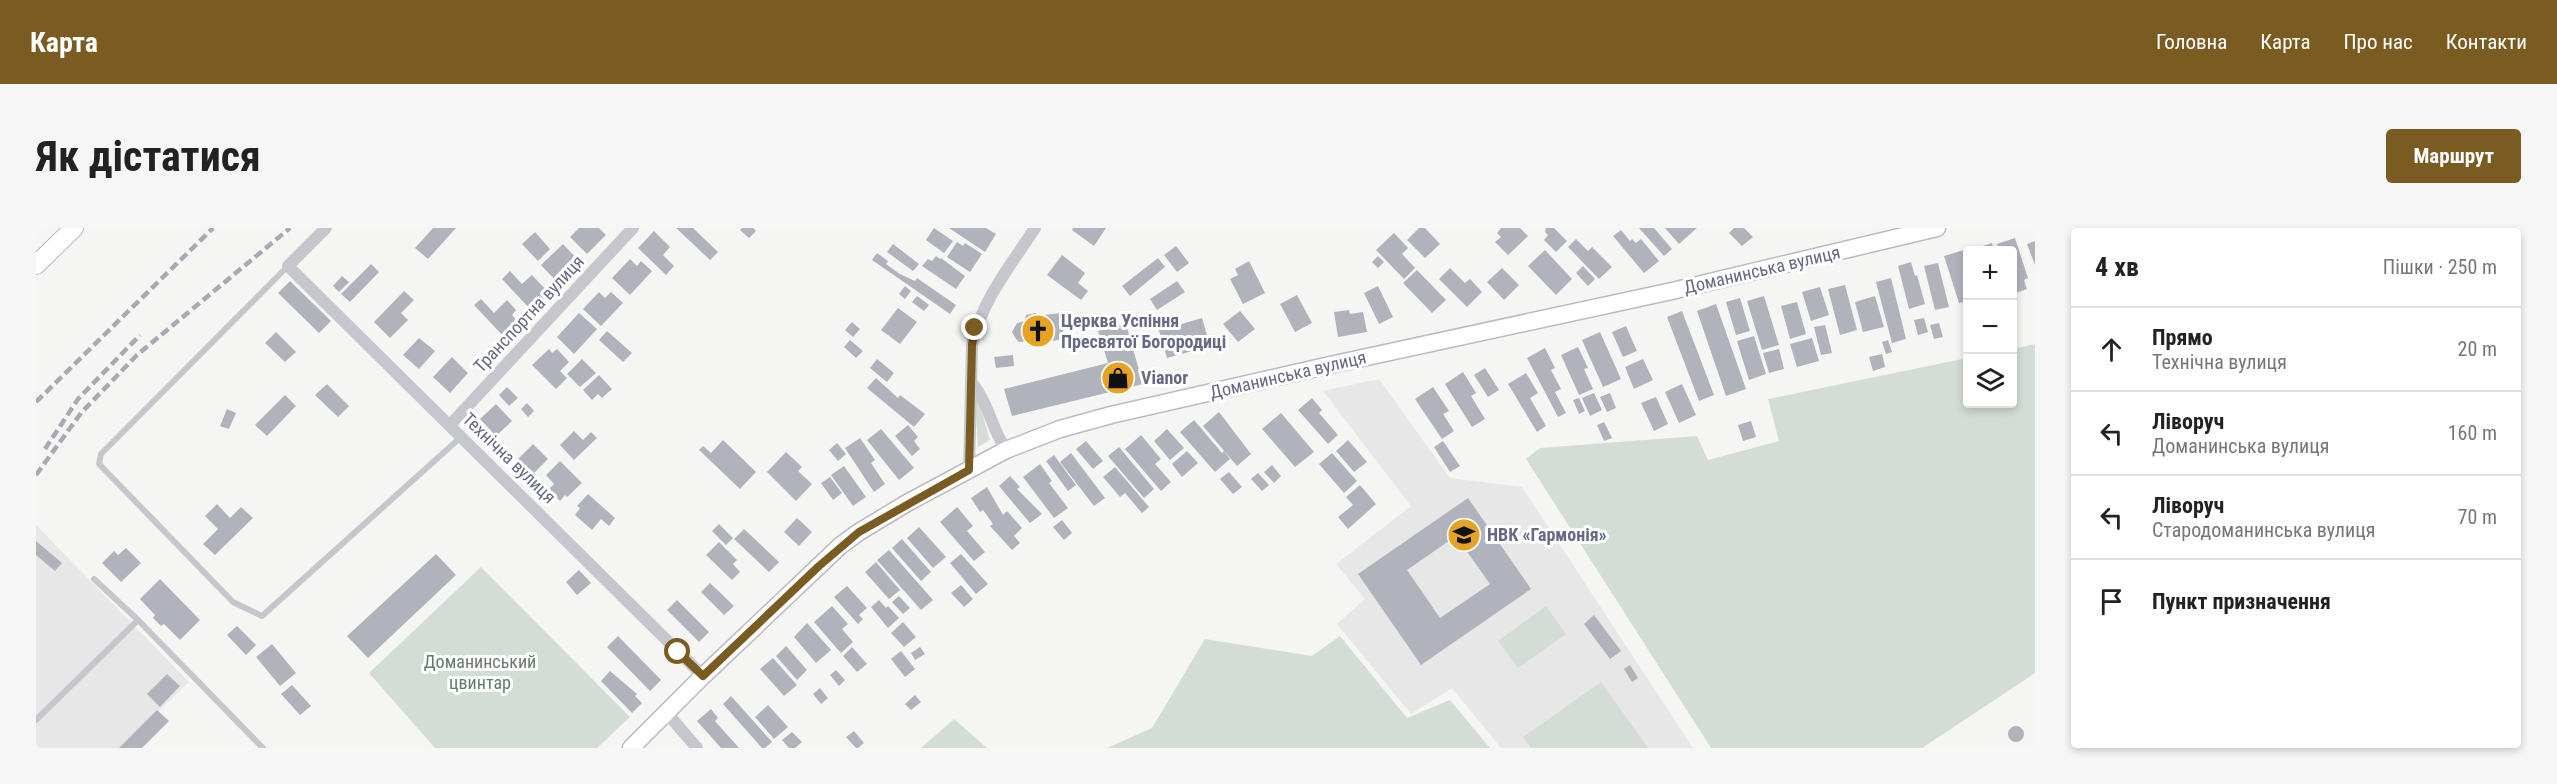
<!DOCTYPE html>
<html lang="uk">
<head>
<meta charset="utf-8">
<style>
	body { margin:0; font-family:"Roboto Condensed",sans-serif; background:#f6f6f6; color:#222 }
	.controls { position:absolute; right:18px; top:18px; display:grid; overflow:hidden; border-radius:6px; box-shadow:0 3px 9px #0003 }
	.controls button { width:54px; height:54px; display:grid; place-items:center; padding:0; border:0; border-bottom:2px solid #e0e0e0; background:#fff; color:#222; font:30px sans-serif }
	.stop { position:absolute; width:18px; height:18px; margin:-14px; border:4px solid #7a5c22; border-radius:50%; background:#fff }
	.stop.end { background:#7a5c22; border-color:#fff; box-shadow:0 2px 6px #0008 }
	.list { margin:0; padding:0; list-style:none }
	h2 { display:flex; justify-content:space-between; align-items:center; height:78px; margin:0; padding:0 24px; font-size:26px }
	h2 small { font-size:20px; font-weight:400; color:#767676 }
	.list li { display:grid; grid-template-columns:39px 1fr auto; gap:18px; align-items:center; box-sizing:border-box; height:84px; padding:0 24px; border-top:2px solid #e0e0e0 }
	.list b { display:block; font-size:22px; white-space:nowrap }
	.list p { margin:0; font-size:20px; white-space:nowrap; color:#767676 }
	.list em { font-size:20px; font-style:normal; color:#767676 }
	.icon { flex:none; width:33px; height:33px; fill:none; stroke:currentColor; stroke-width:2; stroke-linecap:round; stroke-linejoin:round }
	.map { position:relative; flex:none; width:1999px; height:520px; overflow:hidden; border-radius:6px }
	header { display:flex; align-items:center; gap:36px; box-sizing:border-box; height:84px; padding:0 30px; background:#7a5c22; color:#fff }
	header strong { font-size:28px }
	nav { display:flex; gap:33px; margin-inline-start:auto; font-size:21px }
	.intro { display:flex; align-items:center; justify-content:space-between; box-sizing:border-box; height:144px; padding:0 36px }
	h1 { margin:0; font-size:42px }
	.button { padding:15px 27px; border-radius:6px; background:#7a5c22; color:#fff; font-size:21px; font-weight:700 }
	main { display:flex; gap:36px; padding:0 36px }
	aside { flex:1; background:#fff; border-radius:6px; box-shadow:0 3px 9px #0003 }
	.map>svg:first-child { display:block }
	.built { fill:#e6e7e6 }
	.green { fill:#d4ddd5 }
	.building { fill:#b1b3bc; fill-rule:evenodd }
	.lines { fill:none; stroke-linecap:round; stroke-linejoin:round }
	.secondary-casing { stroke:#babbc2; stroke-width:19 }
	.primary-casing { stroke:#b8b9bf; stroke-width:20 }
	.service { stroke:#c6c7cc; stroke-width:6 }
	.minor { stroke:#c6c7cc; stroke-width:12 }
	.secondary { stroke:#fff; stroke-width:16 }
	.primary { stroke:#fff; stroke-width:18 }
	.rail { stroke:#a8a9b2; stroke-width:4.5; stroke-dasharray:9 4.5; stroke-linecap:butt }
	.route { stroke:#7a5c22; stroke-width:8 }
	.labels { text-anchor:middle; stroke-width:6; stroke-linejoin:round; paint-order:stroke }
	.street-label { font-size:18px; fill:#656984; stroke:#fff }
	.poi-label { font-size:18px; font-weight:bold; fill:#656984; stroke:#fff; text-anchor:start }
	.park-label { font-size:18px; fill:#647b69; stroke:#fff }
</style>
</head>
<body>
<header>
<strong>Карта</strong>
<nav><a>Головна</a><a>Карта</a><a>Про нас</a><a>Контакти</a></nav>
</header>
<div class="intro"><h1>Як дістатися</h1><a class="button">Маршрут</a></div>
<main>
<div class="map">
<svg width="1999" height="520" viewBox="0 0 1999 520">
	<rect width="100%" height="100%" fill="#f5f6f3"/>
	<!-- built -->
	<path class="built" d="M1343 151 1414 250 1486 259 1657 520H1465L1416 460 1375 486 1301 396 1329 371 1300 336 1375 278 1287 163Z
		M0 297 153 454 83 520H0Z"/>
	<!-- green -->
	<path class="green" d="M1999 116V445L1886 520H1675L1490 231 1504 220 1661 208 1672 232 1743 213 1732 171 1931 130 1932 176H1976L1977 121Z
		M942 171 954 212 942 219 939 172Z
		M445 339 594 489 561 520H399L333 445Z
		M1510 378 1530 406 1482 440 1462 413Z
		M1304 408 1371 490 1414 472 1454 520H1071L1116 500 1169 411 1276 428Z
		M1565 454 1612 520H1495L1487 509Z
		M918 491 951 520H885Z"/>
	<!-- building -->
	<path class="building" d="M397 0H420L392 31 379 20Z
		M543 0H563L570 7 551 26 534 9Z
		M640 0H657L682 24 674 32Z
		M706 0H717L720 3 713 10 704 2Z
		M898 0 917 13 908 25 890 12Z
		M913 0H950L960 6 949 24Z
		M1037 0H1070L1058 18 1036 2Z
		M1383 0H1389L1404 16 1389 30 1371 12Z
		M1465 0H1484L1492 8 1472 27 1459 14 1465 9 1461 5Z
		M1510 0H1518L1531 13 1520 24 1508 12 1512 7 1509 4Z
		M1603 0H1618L1636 21 1628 28Z
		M1629 0H1661L1643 16Z
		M1698 0H1708L1717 9 1706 18 1693 5Z
		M1585 2 1594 13 1596 11 1600 15 1605 11 1623 33 1608 45 1577 8Z
		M618 3 634 19 627 27 638 38 630 47 602 20Z
		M499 4 514 21 502 33 486 16Z
		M1358 5 1372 20 1366 26 1379 40 1368 51 1340 22Z
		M1979 10 1992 50 1988 52 1991 61 1977 66 1976 22H1963L1961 16Z
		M1540 11 1552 23 1556 19 1576 39 1563 51 1532 19Z
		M1999 13V37L1991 16Z
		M921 14 927 18 929 15 946 26 934 44 911 29Z
		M1956 15 1958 22H1935Z
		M527 16 544 34 522 55 505 37Z
		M857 16 883 36 877 43 851 24Z
		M1140 18 1153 35 1141 44 1128 27Z
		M1509 22 1536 51 1520 67 1492 38Z
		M1928 22 1932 33V73L1923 75 1908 28Z
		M841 25 852 33 850 36 864 46 879 53 881 50 920 77 914 86 836 32Z
		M1026 27 1049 45 1042 55 1052 63 1045 72 1011 47Z
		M900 28 904 31 905 30 929 48 920 61 886 38 892 31 896 33Z
		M1342 28 1348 34 1342 40 1336 34Z
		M1122 30 1129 39 1094 68 1086 58Z
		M594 31 601 38 605 33 616 43 594 67 576 50Z
		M1213 33 1229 65 1207 76 1194 51 1202 47 1199 41Z
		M1875 34 1879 48 1881 47 1889 76 1873 81 1862 38Z
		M1902 35 1913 79 1899 82 1888 38Z
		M335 36 343 44 314 74 305 66Z
		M1547 38 1559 51 1552 58 1540 45Z
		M1414 40 1429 55 1434 51 1446 64 1431 79 1403 51Z
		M1466 40 1483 57 1468 72 1451 54Z
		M1381 42 1410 72 1396 85 1367 55Z
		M474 43 486 56 496 47 513 65 495 82 466 51Z
		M306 48 313 54 303 64 297 58Z
		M1855 50 1870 111 1856 115 1840 54Z
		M254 53 295 93 283 105 242 65Z
		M1141 53 1149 64 1121 82 1114 71Z
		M1809 57 1821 102 1804 107 1792 61Z
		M869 58 875 63 869 71 863 66Z
		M1342 58 1357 89 1343 96 1328 65Z
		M1784 59 1793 87 1775 93 1766 64Z
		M368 63 378 72 365 85 372 92 354 110 338 94Z
		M563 64 569 70 575 64 587 75 565 98 547 81Z
		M1261 67 1276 95 1259 104 1244 76Z
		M881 68 893 77 888 83 876 74Z
		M1728 68 1743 117 1726 122 1711 73Z
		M1839 68 1848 99 1827 104 1819 74Z
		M1704 70 1714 103 1700 107 1690 74Z
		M445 71 458 85 471 72 480 82 476 87 483 95 468 109 438 77Z
		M1761 74 1770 106 1754 111 1745 78Z
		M1680 76 1710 161 1690 168 1661 83Z
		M862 80 881 94 864 116 845 102Z
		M1313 82 1314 86 1327 84 1331 104 1302 109 1298 84Z
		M1204 83 1219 101 1202 114 1187 96Z
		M1646 83 1678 167 1663 173 1631 89Z
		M543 85 561 101 538 126 521 109Z
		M1000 85V88L1025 85 1028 111 1004 115V118L994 119 992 113 983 114 980 111 976 104 981 95 989 93 990 87Z
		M1166 90 1174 118 1131 130 1122 99 1141 94 1142 97Z
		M1888 90 1892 104 1882 107 1878 92Z
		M816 94 824 101 817 109 809 102Z
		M1903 95 1907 109 1898 111 1894 97Z
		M1090 96 1107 156 976 188 968 161 1072 135 1062 103Z
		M1789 97 1796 125 1785 127 1778 99Z
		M1590 98 1601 123 1587 129 1576 104Z
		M571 103 596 125 587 134 563 112Z
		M240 104 260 124 249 134 229 115Z
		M1564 104 1585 151 1567 159 1546 112Z
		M1718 108 1730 146 1713 152 1701 113Z
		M383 110 399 123 383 141 367 127Z
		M1776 110 1783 133 1761 139 1754 116Z
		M814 112 827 123 820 130 808 119Z
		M1852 112 1856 124 1850 126 1846 114Z
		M1542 119 1552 140 1548 141 1557 161 1543 167 1525 127Z
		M1509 120 1519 140 1515 142 1525 161 1519 164 1530 185 1522 189 1491 130Z
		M513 121 516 125 521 121 533 134 524 143 531 150 520 161 496 137Z
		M1743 121 1748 141 1733 145 1727 125Z
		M1846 126 1849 139 1837 143 1833 129Z
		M977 127 978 138 960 140 958 129Z
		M416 129 432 145 414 165 397 149Z
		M443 130 452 139 446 145 437 135Z
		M546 131 560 145 544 159 531 146Z
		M841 131 858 145 851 154 834 140Z
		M1607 131 1617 152 1598 161 1589 139Z
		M1449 140 1463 162 1452 169 1438 147Z
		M1427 144 1440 165 1435 168 1449 191 1436 199 1409 156Z
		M1490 145 1502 165 1494 170 1510 198 1501 204 1472 156Z
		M563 147 576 161 566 170 562 166 556 172 547 162Z
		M840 150 862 170 864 167 889 186 878 199 831 160Z
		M291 156 313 178 302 189 279 167Z
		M1646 156 1660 187 1643 195 1629 164Z
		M471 159 482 170 473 178 463 167Z
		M1397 159 1413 183 1407 186 1418 203 1406 211 1379 171Z
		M1558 165 1566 182 1554 188 1546 170Z
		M1574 165 1580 180 1571 184 1564 169Z
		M249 167 260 178 231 208 219 197Z
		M1620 169 1632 196 1618 203 1605 175Z
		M1276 170 1286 182 1283 185 1302 207 1292 216 1262 182Z
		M1543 170 1549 183 1543 186 1537 172Z
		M491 175 498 183 492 189 485 181Z
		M460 176 476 193 460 208 444 191Z
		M191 181 200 185 193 201 184 198Z
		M1183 184 1215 226 1201 238 1167 198Z
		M1245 185 1278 224 1259 239 1226 201Z
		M1158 192 1186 225 1188 223 1194 231 1179 244 1144 204Z
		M1715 193 1720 209 1707 213 1702 197Z
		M1568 194 1576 210 1568 213 1561 197Z
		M872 197 882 209 878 213 884 221 876 228 859 208Z
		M845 201 878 240 863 252 831 212Z
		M1131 201 1148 220 1134 232 1118 213Z
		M538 203 547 212 555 204 561 210 538 232 524 217Z
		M1105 207 1125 231 1119 236 1135 254 1125 263 1089 221Z
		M824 210 839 232 835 235 849 256 838 264 809 220Z
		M687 212 720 244 704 261 663 222 667 218 675 225Z
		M1312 212 1331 234 1318 244 1300 223Z
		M1050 213 1067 233 1057 241 1040 221Z
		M1407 213 1424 238 1414 244 1398 219Z
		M801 215 810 226 802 233 793 222Z
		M497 216 512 231 497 246 482 231Z
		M1083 219 1118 261 1108 270 1072 228Z
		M1151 223 1162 235 1146 249 1136 236Z
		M750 224 766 239 762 243 776 256 760 273 731 244Z
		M1035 225 1069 270 1058 278 1024 234Z
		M1296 225 1321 253 1308 265 1283 236Z
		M1018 227 1040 257 1032 263 1010 233Z
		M524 233 546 255 531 269 529 267 524 273 513 261 518 256 510 247Z
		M1004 236 1016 253 1013 255 1032 280 1018 290 987 249Z
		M1236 237 1245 248 1238 255 1228 244Z
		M808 238 830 269 817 278 795 247Z
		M1079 239 1113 279 1106 285 1089 265 1084 269 1067 249Z
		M1193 244 1206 259 1197 266 1184 251Z
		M1222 245 1233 257 1226 263 1215 251Z
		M974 248 984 259 981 261 1006 286 994 295 963 258Z
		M794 249 806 265 797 272 785 255Z
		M1324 257 1340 276 1312 301 1302 289 1317 277 1310 269Z
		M951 259 967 287 971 283 986 300 978 308 984 315 976 322 954 298 957 296 947 282 944 284 935 270Z
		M552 266 579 290 573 298 565 291 556 302 539 287 544 280 541 278Z
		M1432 270 1495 361 1385 437 1322 346ZM1420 308 1454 356 1404 390 1371 342Z
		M181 276 194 290 205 279 217 290 179 327 167 316 182 301 169 288Z
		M921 279 937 298 931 303 949 324 938 333 904 294Z
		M761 290 776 304 763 318 748 304Z
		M1026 292 1036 305 1028 312 1017 299Z
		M683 296 697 310 690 317 676 303Z
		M883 299 910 329 897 340 871 310Z
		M708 301 743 334 733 344 698 311Z
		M866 311 895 344 885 353 856 320Z
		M0 313 26 335 19 343 0 327Z
		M683 314 701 332 697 336 704 344 696 352 670 327Z
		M90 320 105 335 85 354 66 335 78 323 82 327Z
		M853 322 897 372 885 382 841 332Z
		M400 326 420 347 332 430 311 408Z
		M925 326 952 356 940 366 914 335Z
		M840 334 864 362 853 371 829 344Z
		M543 342 555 355 541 367 530 354Z
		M124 351 164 392 144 412 128 396 125 398 117 390 119 387 104 371Z
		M674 355 698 378 688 387 665 364Z
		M925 357 937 371 928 379 915 365Z
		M811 358 831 380 823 387 827 391 822 396 798 369Z
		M863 368 874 380 867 386 856 374Z
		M641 372 673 404 663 414 631 382Z
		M843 372 850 380 852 378 863 390 852 400 835 379Z
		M796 378 812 396 806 401 817 414 805 425 778 394Z
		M1558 387 1585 423 1574 431 1548 396Z
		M867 394 880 409 868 419 855 405Z
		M771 395 795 422 780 435 758 409Z
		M201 398 220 417 210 427 191 407Z
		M582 408 625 452 614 463 571 419Z
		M236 416 260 445 244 458 220 429Z
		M750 418 771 442 761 452 740 428Z
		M816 419 831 436 821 444 807 428Z
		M884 419 889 426 879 432 875 425Z
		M865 423 879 441 869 449 855 431Z
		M737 430 761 457 748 468 724 441Z
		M1594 437 1602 450 1596 454 1588 441Z
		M800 442 809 452 803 458 794 447Z
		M574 443 601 466 599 468 606 475 596 485 565 453Z
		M131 446 144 458 124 479 111 466Z
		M256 457 275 478 264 487 245 466Z
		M784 460 792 470 785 476 777 466Z
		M879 467 885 474 875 482 869 476Z
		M695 468 736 514 729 520H726L687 476Z
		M732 477 752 499 738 511 719 489Z
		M675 481 682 490 679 493 703 520H685L661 493Z
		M121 482 133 493 106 520H83Z
		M1972 506a8 8 0 1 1 16 0a8 8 0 1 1-16 0Z
		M818 503 828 515 822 520H820L810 509Z
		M756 504 766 514 759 520H753L746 512Z"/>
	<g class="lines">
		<defs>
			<path id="secondary" d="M595 520 667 448 804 318 823 304 871 275 970 222 1024 201 1075 187 1294 137 1636 63 1901 0"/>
			<path id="primary" d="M0 37 38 0"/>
		</defs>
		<!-- secondary casing -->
		<use href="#secondary" class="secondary-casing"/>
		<!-- primary casing -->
		<use href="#primary" class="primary-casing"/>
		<!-- service -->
		<path class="service" d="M252 38 65 226 63 236 197 374 226 388 425 209
			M58 351 102 392 227 520
			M0 492 102 392"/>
		<!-- minor -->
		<path class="minor" d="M290 0 252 38 667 448
			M936 155C954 178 955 199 970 222
			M414 197 597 0
			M933 242 936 117C945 73 975 37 999 0
			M631 485 661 520"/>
		<!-- secondary -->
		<use href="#secondary" class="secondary"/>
		<!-- primary -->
		<use href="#primary" class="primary"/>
		<!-- rail -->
		<path class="rail" d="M0 174 177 0
			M9 221 42 171 104 107
			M0 247 45 185 101 127 254 0"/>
	</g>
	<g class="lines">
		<!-- route -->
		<path class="route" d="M642 424 667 448 783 338 823 304 933 242 936 117 939 100"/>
	</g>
	<!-- icons -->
	<defs>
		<symbol id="church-disc" viewBox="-11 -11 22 22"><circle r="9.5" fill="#e6a223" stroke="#fff"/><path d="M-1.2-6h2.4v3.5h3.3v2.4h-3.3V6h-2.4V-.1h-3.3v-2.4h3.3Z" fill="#111"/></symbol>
		<symbol id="shop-disc" viewBox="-11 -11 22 22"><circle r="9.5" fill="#e6a223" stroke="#fff"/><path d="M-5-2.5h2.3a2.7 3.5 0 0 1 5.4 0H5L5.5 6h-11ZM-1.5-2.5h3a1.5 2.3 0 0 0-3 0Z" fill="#111"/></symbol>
		<symbol id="school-disc" viewBox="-11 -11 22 22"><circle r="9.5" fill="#e6a223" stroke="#fff"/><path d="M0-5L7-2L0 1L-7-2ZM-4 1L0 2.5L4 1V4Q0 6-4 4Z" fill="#111"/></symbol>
	</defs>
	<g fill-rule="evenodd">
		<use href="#church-disc" x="983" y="84" width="38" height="38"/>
		<use href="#shop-disc" x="1063" y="131" width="38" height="38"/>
		<use href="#school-disc" x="1409" y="288" width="38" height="38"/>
	</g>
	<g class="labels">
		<!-- street labels -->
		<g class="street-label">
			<text transform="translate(1726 42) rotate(-13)" y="6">Доманинська вулиця</text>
			<text transform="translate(493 86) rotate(-47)" y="6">Транспортна вулиця</text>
			<text transform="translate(1252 147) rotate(-13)" y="6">Доманинська вулиця</text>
			<text transform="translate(473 230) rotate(44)" y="6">Технічна вулиця</text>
		</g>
		<!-- poi labels -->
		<g class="poi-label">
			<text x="1025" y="99">Церква Успіння<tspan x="1025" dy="21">Пресвятої Богородиці</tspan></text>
			<text x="1105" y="156">Vianor</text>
			<text x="1451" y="313">НВК «Гармонія»</text>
		</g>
		<!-- park labels -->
		<g class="park-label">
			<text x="444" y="440">Доманинський<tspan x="444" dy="21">цвинтар</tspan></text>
		</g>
	</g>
</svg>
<div class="controls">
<button>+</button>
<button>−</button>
<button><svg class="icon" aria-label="layers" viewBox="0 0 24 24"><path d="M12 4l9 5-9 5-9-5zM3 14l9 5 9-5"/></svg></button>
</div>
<div class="stop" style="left:642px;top:424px"></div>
<div class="stop end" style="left:939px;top:100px"></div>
</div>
<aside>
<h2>4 хв<small>Пішки · 250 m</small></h2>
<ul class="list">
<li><svg class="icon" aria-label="ahead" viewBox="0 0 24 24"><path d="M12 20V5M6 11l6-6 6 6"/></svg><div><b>Прямо</b><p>Технічна вулиця</p></div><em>20 m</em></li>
<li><svg class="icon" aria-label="left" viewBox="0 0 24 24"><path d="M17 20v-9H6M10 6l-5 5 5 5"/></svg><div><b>Ліворуч</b><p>Доманинська вулиця</p></div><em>160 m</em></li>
<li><svg class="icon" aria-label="left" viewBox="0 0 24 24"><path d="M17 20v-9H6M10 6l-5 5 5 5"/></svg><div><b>Ліворуч</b><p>Стародоманинська вулиця</p></div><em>70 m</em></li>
<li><svg class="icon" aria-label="arrive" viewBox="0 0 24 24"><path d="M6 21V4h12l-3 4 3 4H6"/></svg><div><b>Пункт призначення</b></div></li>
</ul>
</aside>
</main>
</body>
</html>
